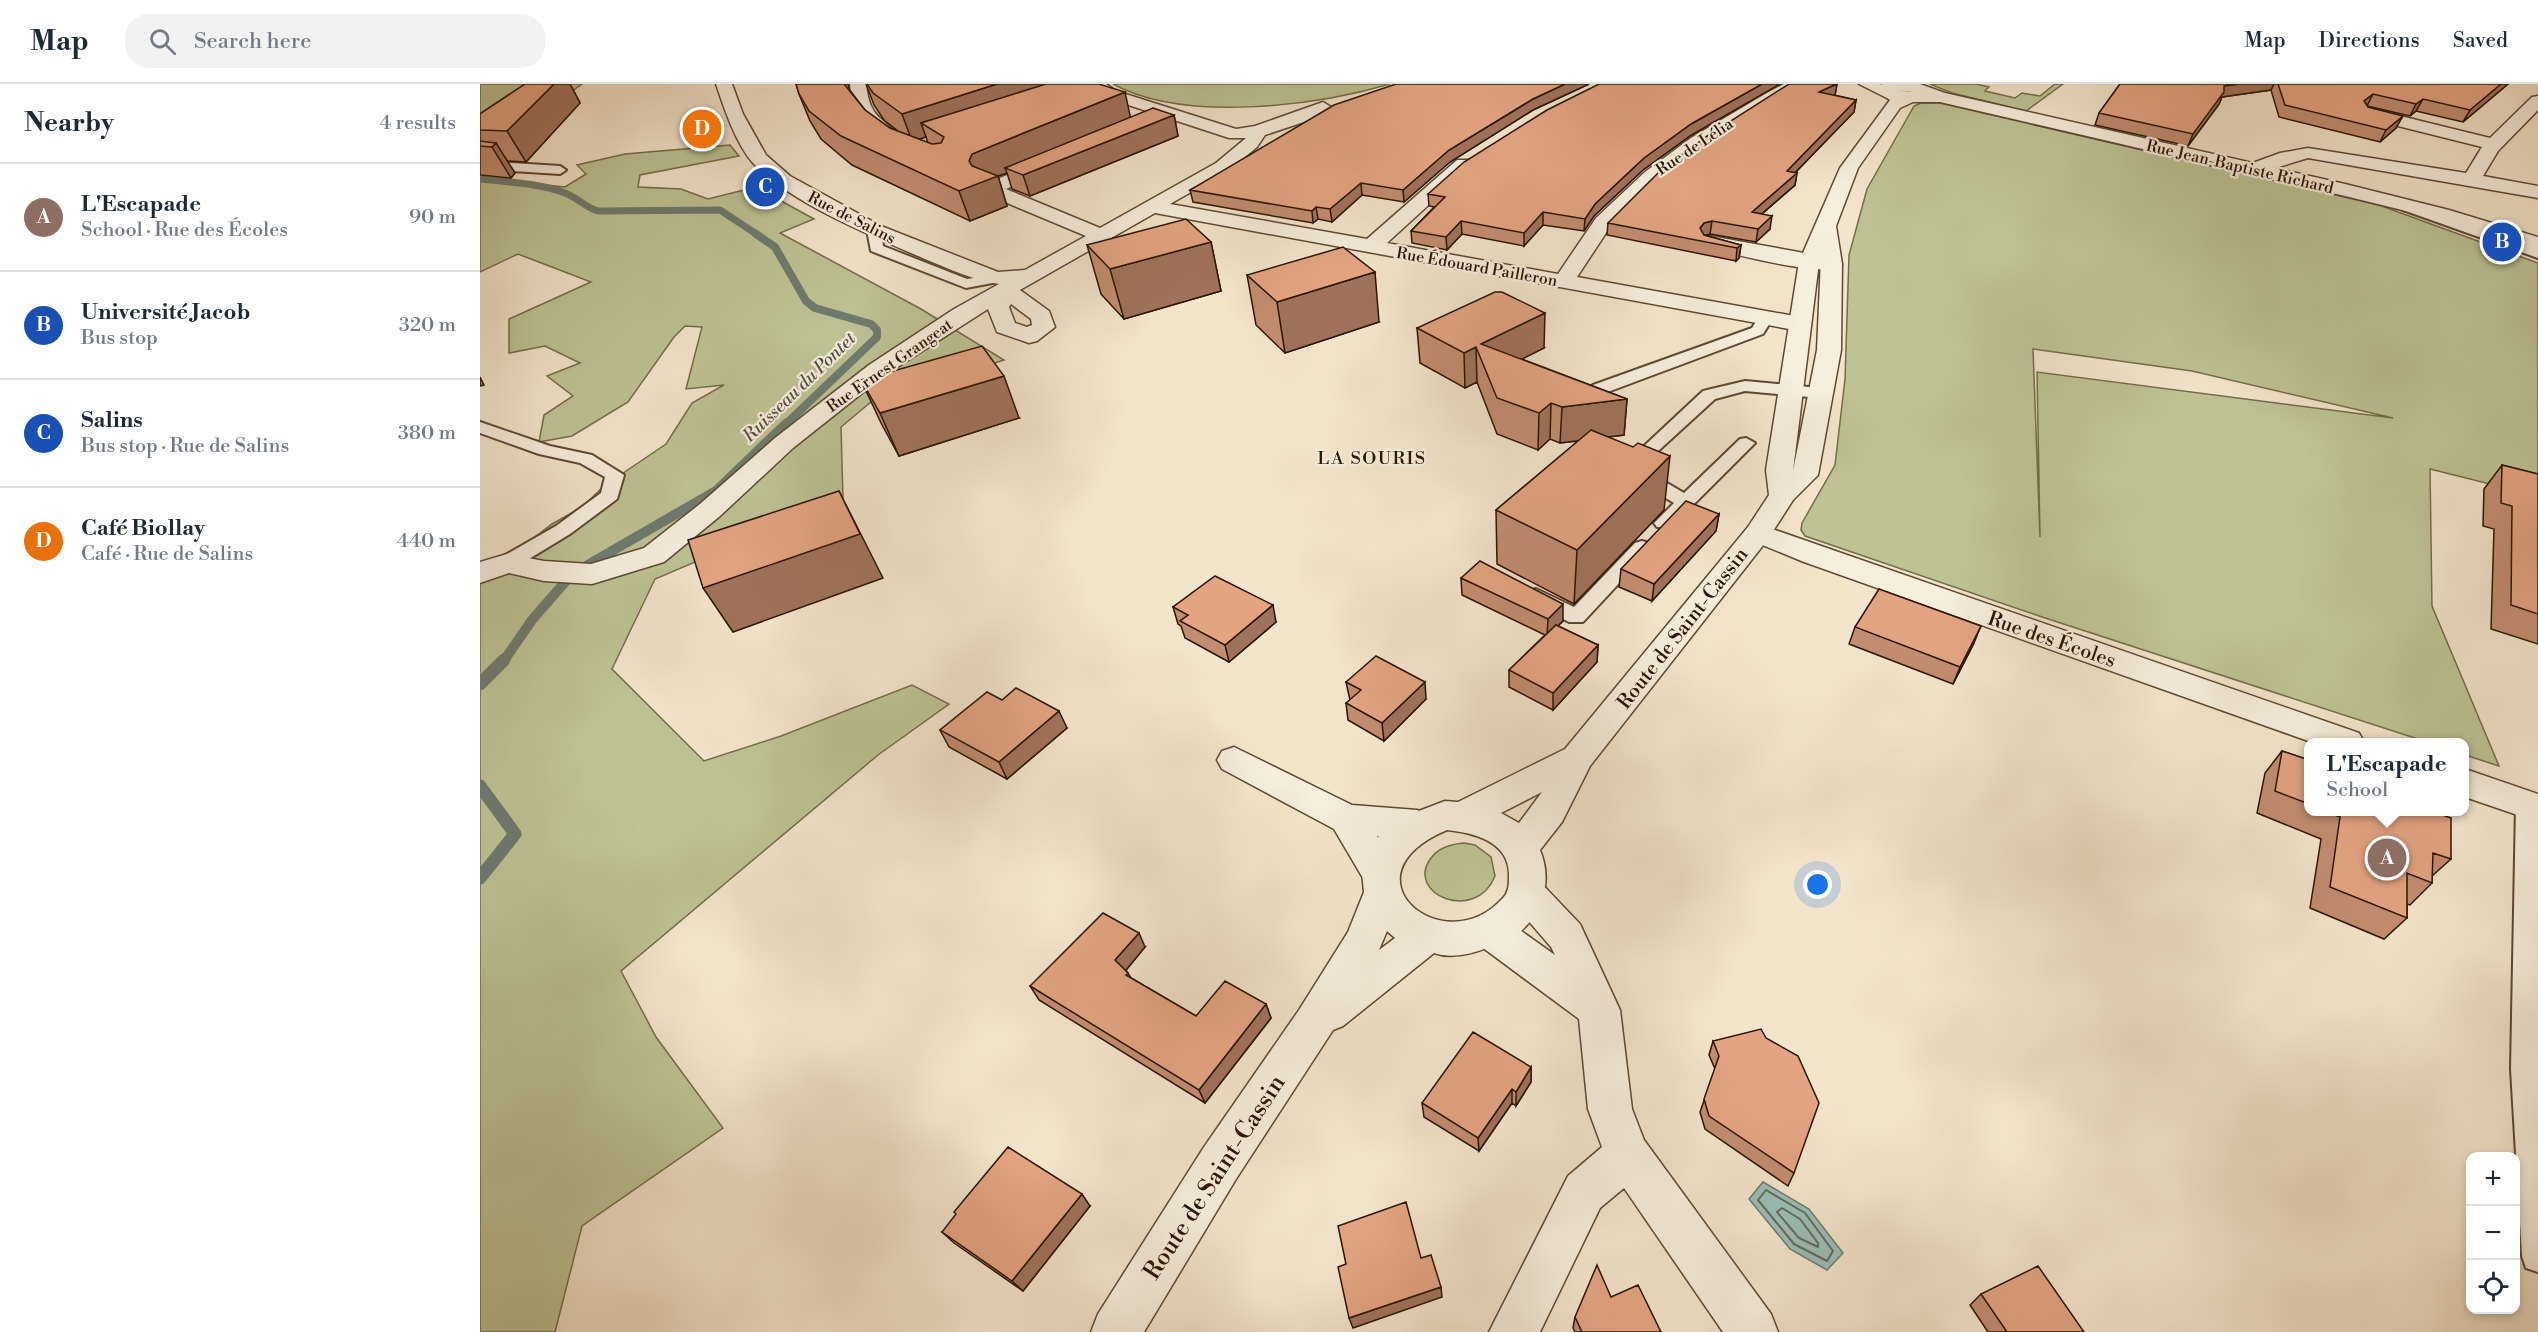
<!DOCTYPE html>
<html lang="en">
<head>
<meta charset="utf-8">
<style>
	body { margin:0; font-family:"Libre Bodoni",serif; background:#f2f2f3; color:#1f2937 }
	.controls { position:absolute; right:18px; bottom:18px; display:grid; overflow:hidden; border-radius:12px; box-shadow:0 3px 9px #0003 }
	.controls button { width:54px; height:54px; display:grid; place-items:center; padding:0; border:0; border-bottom:2px solid #e0e1e3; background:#fff; color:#1f2937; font:30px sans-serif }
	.you { position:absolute; left:1338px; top:801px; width:21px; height:21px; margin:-15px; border:4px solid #fff; border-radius:50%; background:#1a73e8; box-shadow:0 0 0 9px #1a73e833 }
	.badge { display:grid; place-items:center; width:39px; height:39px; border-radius:50%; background:#8f2418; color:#fff; font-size:20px; font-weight:700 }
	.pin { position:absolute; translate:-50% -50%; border:3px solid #fff; box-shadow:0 2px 6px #0006 }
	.popup { position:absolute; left:1824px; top:654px; width:165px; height:78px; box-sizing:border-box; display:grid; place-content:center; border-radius:12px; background:#fff; filter:drop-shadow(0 2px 4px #0005); font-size:20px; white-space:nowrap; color:#747a83 }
	.popup b { font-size:22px; color:#1f2937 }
	.popup::after { content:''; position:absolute; left:50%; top:100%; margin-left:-12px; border:12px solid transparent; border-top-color:#fff }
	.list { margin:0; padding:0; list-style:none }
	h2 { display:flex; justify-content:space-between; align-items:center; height:78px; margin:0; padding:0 24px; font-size:26px }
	h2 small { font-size:20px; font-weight:400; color:#747a83 }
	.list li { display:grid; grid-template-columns:39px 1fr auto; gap:18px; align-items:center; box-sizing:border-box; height:108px; padding:0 24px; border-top:2px solid #e0e1e3 }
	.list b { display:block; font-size:22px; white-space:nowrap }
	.list p { margin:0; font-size:20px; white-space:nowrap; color:#747a83 }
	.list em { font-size:20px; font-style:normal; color:#747a83 }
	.icon { flex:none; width:33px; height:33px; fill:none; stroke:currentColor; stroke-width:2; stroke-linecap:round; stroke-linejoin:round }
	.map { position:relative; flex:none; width:2058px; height:1248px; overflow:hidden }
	header { display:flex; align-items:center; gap:36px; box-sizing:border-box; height:84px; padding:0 30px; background:#fff; border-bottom:2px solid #e0e1e3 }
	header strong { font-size:28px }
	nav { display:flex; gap:33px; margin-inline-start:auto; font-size:21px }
	.search { width:420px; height:54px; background:#f2f2f3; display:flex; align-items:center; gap:15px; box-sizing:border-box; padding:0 21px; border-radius:24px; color:#747a83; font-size:22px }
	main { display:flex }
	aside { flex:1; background:#fff }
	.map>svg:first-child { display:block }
	.green { fill:#bec395; stroke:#756c4a; stroke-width:1.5; fill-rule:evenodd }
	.water { fill:#9bbfb9; stroke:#6f7b6f; stroke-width:1.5 }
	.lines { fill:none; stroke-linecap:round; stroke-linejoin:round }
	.shore { stroke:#646a5c; stroke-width:2 }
	.stream-far3 { stroke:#6f7b6f; stroke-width:7 }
	.stream-far2 { stroke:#6f7b6f; stroke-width:8 }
	.stream-far1 { stroke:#6f7b6f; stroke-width:10 }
	.stream { stroke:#6f7b6f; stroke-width:13 }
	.service-casing { stroke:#5e4833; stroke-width:4 }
	.minor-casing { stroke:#5e4833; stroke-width:3 }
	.tertiary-casing { stroke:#5e4833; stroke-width:3 }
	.service { fill:#f7eede; fill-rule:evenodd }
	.minor { fill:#f7eede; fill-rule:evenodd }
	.tertiary { fill:#f7eede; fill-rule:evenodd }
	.wall { fill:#c38d70; stroke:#2c1400; stroke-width:1.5; fill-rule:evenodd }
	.shaded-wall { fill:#9f735b; stroke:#2c1400; stroke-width:1.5 }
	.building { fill:#e3a482; stroke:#2c1400; stroke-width:1.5 }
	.labels { text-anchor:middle; stroke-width:4.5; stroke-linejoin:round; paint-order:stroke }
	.far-street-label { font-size:16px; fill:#2c1400; stroke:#f7eede }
	.far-water-label { font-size:18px; font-style:italic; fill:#535041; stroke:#f7eede }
	.far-neighbourhood-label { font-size:18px; letter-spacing:1.5px; fill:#2c1400; stroke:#f7eede }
	.street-label { font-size:20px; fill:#2c1400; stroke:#f7eede }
	.near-street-label { font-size:24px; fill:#2c1400; stroke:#f7eede }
</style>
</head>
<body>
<header>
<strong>Map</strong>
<div class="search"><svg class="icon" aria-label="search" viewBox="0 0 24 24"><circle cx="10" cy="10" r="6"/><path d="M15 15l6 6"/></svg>Search here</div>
<nav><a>Map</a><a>Directions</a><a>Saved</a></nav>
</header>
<main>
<aside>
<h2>Nearby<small>4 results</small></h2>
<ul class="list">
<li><span class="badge" style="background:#8d6e63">A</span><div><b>L'Escapade</b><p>School · Rue des Écoles</p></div><em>90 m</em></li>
<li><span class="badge" style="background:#1a4fb4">B</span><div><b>Université Jacob</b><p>Bus stop</p></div><em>320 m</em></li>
<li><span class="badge" style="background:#1a4fb4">C</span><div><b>Salins</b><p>Bus stop · Rue de Salins</p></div><em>380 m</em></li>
<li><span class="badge" style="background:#e8710a">D</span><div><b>Café Biollay</b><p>Café · Rue de Salins</p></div><em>440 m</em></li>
</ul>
</aside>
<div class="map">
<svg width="2058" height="1248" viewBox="0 0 2058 1248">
	<rect width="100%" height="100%" fill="#f3e5cc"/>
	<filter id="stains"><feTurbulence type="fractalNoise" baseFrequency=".00333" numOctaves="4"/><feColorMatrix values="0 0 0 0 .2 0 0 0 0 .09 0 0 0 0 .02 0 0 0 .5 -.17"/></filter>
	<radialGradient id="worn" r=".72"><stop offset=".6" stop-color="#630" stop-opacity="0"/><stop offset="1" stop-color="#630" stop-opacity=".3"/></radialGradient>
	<!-- green -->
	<path class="green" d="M0 0H102L0 74Z
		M633 0H910C835 22 705 39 633 0Z
		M1450 0H1496L1509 3 1505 7 1535 14 1542 9 1560 12 1575 0H1583L1546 27 1472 9Z
		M1441 19H1460L1899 121 2058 179V412L1950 385 1952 522 2019 682 1985 671V658H1947L1562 533 1325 452 1321 446 1322 439 1355 381 1365 295 1369 171 1387 105 1434 22ZM1553 265 1712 287 1913 334 1557 288 1560 453Z
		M250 61 259 72 160 91 158 103 201 105 228 115 276 103 334 135 300 149 441 225 524 276 391 318 361 343 363 415 175 495 132 585 224 677 301 652 432 601 469 620 398 671 141 887 176 953 243 1044 102 1142 75 1248H0V496L72 440 102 423 124 402 186 360 212 319 244 301 206 305 222 243 205 242 194 253 148 318 92 352 59 358 64 331 93 312 67 292 100 279 65 262 29 269V235L111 198 38 170 0 188V94L85 103 106 90 97 81 145 70Z
		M984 759 995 761 1011 773 1015 792C996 840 924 810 951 774 959 763 971 760 984 759Z"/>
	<!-- water -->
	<path class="water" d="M1283 1098 1329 1125 1363 1169 1347 1186 1310 1165 1269 1115Z"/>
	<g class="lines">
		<!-- shore -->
		<path class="shore" d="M1286 1106 1325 1129 1353 1167 1347 1177 1314 1160 1278 1116Z
			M1302 1124 1320 1135 1338 1159V1163L1319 1154 1297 1128Z"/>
		<!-- stream-far3 -->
		<path class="stream-far3" d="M0 95C28 98 58 99 85 109 98 114 105 123 118 127L240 126 278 151"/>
		<!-- stream-far2 -->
		<path class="stream-far2" d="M276 150 295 163 326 217 335 224 391 240 397 246V253L306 340"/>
		<!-- stream-far1 -->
		<path class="stream-far1" d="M23 578 52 536 92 490 236 407 307 339"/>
		<!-- stream -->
		<path class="stream" d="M0 600 24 576
			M0 702 35 750 0 794"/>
		<defs>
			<path id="service" d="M0 77 80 82 86 86 80 90 0 85Z
				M1928 119 2058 165V174L1923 126V120Z
				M394 142 401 146 403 162 487 195 518 190 525 194 523 197 486 204 391 167 387 146Z
				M1285 229 1293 234 1283 250 1125 309H1113L1111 305 1113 301 1272 244 1280 231Z
				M1265 297 1329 303 1337 308 1329 313 1265 307 1235 315 1165 379 1170 389 1204 409 1260 355 1266 354 1275 359 1191 443H1177L1174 439 1194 419 1156 396 1147 378 1223 307Z
				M0 338 70 362 112 371 144 391 137 415 90 450 34 484H20L17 479 20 474 76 442 121 409 125 393 100 379 59 370 0 349Z
				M1162 457 1169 459 1172 463 1169 467 1103 538H1089L1049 517 1046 512 1049 507 1056 505 1094 523 1155 459Z
				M2048 711 2058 717V1188L2046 1184 2042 1172 2031 985 2036 721 2039 714Z"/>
			<path id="minor" d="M236 0H252L263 30 286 71 310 92 401 142 518 188 545 186 606 152 503 109 501 105 503 101 563 76H575L578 80 575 84 526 105 620 144 736 79 766 54H749L624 13 607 0H626L636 7 756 45 775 42 843 18 851 23 830 36 785 51 777 63 748 87 690 120 887 155 977 76H989L992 80 989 84 907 159 1078 190 1116 134 1165 88 1211 54 1285 10 1304 0H1324L1224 62 1178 96 1130 143 1097 193 1320 233 1328 235 1331 240 1328 245 1320 247 675 129 540 206 569 227 575 243 557 257 549 259 517 248 508 225 405 291 313 364 240 432 184 478 112 500 64 497 29 489 0 499V478L27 470 64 477 111 480 164 464 220 420 295 354 389 281 474 225 519 200C493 196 469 185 445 175 394 153 310 119 273 79 256 60 244 24 236 0ZM531 220 551 235 552 241 547 243 535 239 529 223Z
				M370 0H386C390 36 402 31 420 54L417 58H405C384 43 372 26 370 0Z
				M1379 0H1400L1415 9 1407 14Z
				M2058 12V26L2018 67 2003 92 2058 102V114L1828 74 1776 90 1767 84 1770 80 1800 69 1828 64 1986 89 2002 63 1882 33 1880 29 1888 24 2010 54 2052 13Z
				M1230 152 1352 174 1359 176 1362 180 1359 184C1332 191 1253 170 1223 162L1220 158 1223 154Z
				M1278 440 1879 649 1884 658H1831L1324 478 1268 455 1264 449 1268 443Z
				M754 663 872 721 937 726 950 731 955 741 950 751 937 756 897 752 919 790 913 801 900 806 887 801 854 745 742 685 737 676 742 667Z
				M1985 685 2058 710V738L1985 713Z
				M1046 792 1059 797 1100 840 1140 926 1152 1025 1164 1056 1291 1230 1298 1248H1243L1144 1104 1120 1124 1060 1248H1009L1088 1092 1122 1063 1108 1025 1099 935 995 858 989 846 995 834 1009 829 1023 834 1075 871 1071 863 1033 819 1027 808 1033 797Z"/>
			<path id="tertiary" d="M1402 0H1440L1465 9 1865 100 1969 126 2058 153V166L1955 134 1865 112 1460 18H1433L1420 24 1378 84 1356 142 1362 180 1361 266 1338 391 1313 416 1288 455 1110 682 1082 738 1060 766C1073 797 1063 833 1034 852 1027 857 1017 860 1009 863 993 870 971 875 954 869L863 942 853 946 756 1095 664 1248H611L618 1230 724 1063 819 926 868 848 884 808 882 788 897 754 918 735 965 717 978 718 1085 665 1268 443 1289 411 1286 386 1319 178 1360 84 1410 16 1396 6ZM1416 6 1430 8H1432ZM1341 175 1337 266 1313 387 1339 178ZM1062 708 1039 739 1021 729ZM967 746C995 749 1030 758 1029 792 1029 800 1029 808 1023 814 964 880 858 792 967 746ZM907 847 915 854 899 866Z"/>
		</defs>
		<!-- service casing -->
		<use href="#service" class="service-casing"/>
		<!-- minor casing -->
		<use href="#minor" class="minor-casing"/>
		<!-- tertiary casing -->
		<use href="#tertiary" class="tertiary-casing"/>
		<!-- service -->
		<use href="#service" class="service"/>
		<!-- minor -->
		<use href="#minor" class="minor"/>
		<!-- tertiary -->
		<use href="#tertiary" class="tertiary"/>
	</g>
	<!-- wall -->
	<path class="wall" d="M45 0H90L100 19 46 78 27 77 35 89 31 94 0 91V30Z
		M316 0H368L369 5 385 26 410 44 418 47 404 36 394 21 386 0H619L651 33 694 31 698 52 550 112 532 105 527 89 518 92 527 122 490 137 372 81 341 55 330 37 319 10ZM446 53 448 59 439 55Z
		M916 0H1109L1053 26 970 78 924 118 882 111 852 138 838 135 833 139 713 118 710 106Z
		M1357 0 1355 11H1354L1376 16 1374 28 1315 89H1317L1315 101 1282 130 1290 145 1276 158 1230 150 1224 151 1261 161 1259 174 1256 177 1127 151 1128 139Z
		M1640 0H2028L1983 38 1936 27 1930 32 1887 22 1916 44 1900 58 1799 33 1791 6 1742 13 1739 20 1708 62 1615 41 1619 29Z
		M1210 52 1163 86 1114 132 1104 147 1063 141 1044 162 982 150 967 166 932 159 931 147 954 123 949 122 948 110Z
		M731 158 741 207 644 235 621 210 607 161Z
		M767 191 899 238 805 269 776 241Z
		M937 244 1064 264 1042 275 1147 315 1144 351 1128 353 1184 426 1094 520 1017 480 1016 426 1098 357 1080 359 1070 355 1058 366 1017 350 997 298 985 304 940 279Z
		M381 296 539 334 419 372 401 339Z
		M2022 381 2058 390V560L2011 545 2014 445 2003 442 2004 405Z
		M1239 430 1236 447 1172 517 1139 503 1141 485Z
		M981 494 1083 537 1078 542 1118 561 1117 578 1073 626 1029 603V586L1065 551 982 511Z
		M693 523 796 538 749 578 705 554 701 542 698 540Z
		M1375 543 1494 559 1473 600 1369 560Z
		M866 598 946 615 904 657 868 636 866 619 870 616Z
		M522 616 587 644 527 695 469 663 460 646Z
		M1802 667 1829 676V728H1954L1971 775 1952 792V799L1930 821 1927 820V834L1904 855 1830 824 1841 755 1777 729 1785 689Z
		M665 863 646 886 651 894 716 932 786 920 791 934 725 1019 559 916 550 902Z
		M1233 957 1314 1089 1308 1102 1225 1045 1220 1028 1235 985 1229 971Z
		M1051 983V998L1036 1022 1032 1019 999 1067 944 1033 942 1019Z
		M610 1122 543 1207 474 1159 462 1148Z
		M1501 1210 1604 1248H1508L1490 1221Z
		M1131 1213 1181 1248H1095L1093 1244 1095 1233Z"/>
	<!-- shaded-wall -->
	<path class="shaded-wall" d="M74 0H90L100 19 46 78 27 47Z
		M517 0H573L441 39 446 53 432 57 422 30Z
		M1085 0H1109L1053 26 970 78 924 118 923 106 969 66 1053 15Z
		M1282 0H1300L1210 52 1163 86 1114 132 1104 147 1105 135 1115 120 1164 74 1211 40Z
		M1357 0 1355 11 1337 19 1339 8Z
		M1759 0H1794L1791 6 1742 13 1739 20 1708 62 1713 50 1744 2Z
		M2021 0H2028L1983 38 1990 26Z
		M645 8 651 36 525 84 527 89 518 92 527 122 490 137 479 107 489 77 492 70Z
		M1893 10 1887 22 1884 17Z
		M1943 15 1936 27 1930 32 1936 20Z
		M1376 16 1374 28 1305 99 1307 87Z
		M694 31 698 52 550 112 543 91Z
		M1923 32 1916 44 1900 58 1906 46Z
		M16 59 35 89 31 94 12 63Z
		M1317 89 1315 101 1270 140 1272 128Z
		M881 99 882 111 852 138 850 125Z
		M836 123 838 135 833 139 832 127Z
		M1063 128V141L1044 162V149Z
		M1292 132 1290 145 1276 158 1278 145Z
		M981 137 982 150 967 166 966 153Z
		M1232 137 1230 150 1222 152 1220 144 1224 139Z
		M731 158 741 207 644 235 630 185Z
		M1261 161 1259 174 1256 177 1257 164Z
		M895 188 899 238 805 269 797 218Z
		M1065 229 1064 264 1008 292 1001 260Z
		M996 263 997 298 985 304 984 269Z
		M524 292 539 334 419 372 400 329Z
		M0 293 4 301 0 302Z
		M1147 315 1144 351 1080 359 1082 323Z
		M1071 319 1070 355 1058 366 1059 329Z
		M1190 372 1184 426 1094 520 1097 466Z
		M359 407 403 494 253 548 223 504Z
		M1239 430 1236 447 1172 517 1174 500Z
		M1083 520V537L1067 552 1068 535Z
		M793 521 796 538 749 578 745 561Z
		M1501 542 1494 559 1473 600 1480 583Z
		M1118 561 1117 578 1073 626V609Z
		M945 598 946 615 904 657 902 639Z
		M579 627 587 644 527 695 519 678Z
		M659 849 665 863 642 891 635 876Z
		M786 920 791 934 725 1019 719 1006Z
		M1051 983V998L1036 1022V1008Z
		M1032 1005V1019L999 1067 998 1054Z
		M602 1110 610 1122 543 1207 532 1197Z
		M961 1203 962 1213 873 1244 869 1234Z"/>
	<!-- building -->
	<path class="building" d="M45 0H74L27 47 0 46V30Z
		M316 0H364L385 26 410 44 452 60 461 59 464 53 441 39 566 0H619L645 8 492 70 489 77 492 82 518 92 479 107 361 52 329 27 319 10Z
		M387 0H517L422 30 393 9Z
		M916 0H1085L1053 15 969 66 923 106 881 99 850 125 836 123 832 127 710 106 854 21Z
		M1119 0H1282L1211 40 1164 74 1115 120 1105 135 1063 128 1044 149 981 137 966 153 931 147 965 113 948 110 984 78 1067 26Z
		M1309 0H1356L1339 8 1376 16 1307 87 1317 89 1272 128 1292 132 1278 145 1232 137 1224 139 1220 144 1224 151 1261 161 1257 164 1128 139 1181 86 1227 52Z
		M1640 0H1759L1744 2V8L1713 50 1619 29Z
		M1798 0H2021L1990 26 1943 15 1936 20 1893 10 1884 17 1888 23 1923 32 1906 46 1805 21Z
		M673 24 694 31 543 91 525 84Z
		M0 57 16 59 12 63 0 62Z
		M706 135 731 158 630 185 607 161Z
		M863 163 895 188 797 218 767 191Z
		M1015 208H1022L1065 229 1001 260 1147 315 1082 323 1071 319 1059 329 1017 314 996 263 984 269 937 244Z
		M502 262 524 292 400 329 381 296Z
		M1111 346 1153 363 1158 359 1190 372 1097 466 1016 426Z
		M2022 381 2058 390V530L2031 521 2032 422 2021 419Z
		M359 407 380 450 223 504 208 456Z
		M1206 417 1239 430 1174 500 1141 485Z
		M1000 477 1083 520 1068 535 981 494Z
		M735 492 793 521 745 561 700 537 708 531 693 523Z
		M1399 505 1501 542 1480 583 1375 543Z
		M1076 541 1118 561 1073 609 1029 586Z
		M896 572 945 598 902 639 866 619 881 606 866 598Z
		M536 604 579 627 519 678 460 646 507 608 522 616Z
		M1802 667 1829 676V720L1795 707Z
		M1847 728H1954L1971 734V775L1953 769 1952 799 1927 789V834L1850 803 1860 733Z
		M623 829 659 849 635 876 648 889 646 891 716 932 745 897 786 920 719 1006 550 902Z
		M1281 945 1286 954 1318 972 1339 1019 1314 1089 1229 1032 1224 1015 1239 972 1233 957Z
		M993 948 1051 983 1036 1008 1032 1005 998 1054 942 1019Z
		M528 1063 602 1110 532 1197 462 1148 476 1130 474 1128Z
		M926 1118 941 1174 951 1171 961 1203 869 1234 858 1183 866 1180 858 1142Z
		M1117 1181 1131 1213 1158 1201 1181 1248H1102L1095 1233Z
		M1558 1182 1604 1248H1527L1501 1210Z"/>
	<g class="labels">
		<!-- far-street labels -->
		<g class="far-street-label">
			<text transform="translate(1214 62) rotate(-34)" y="6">Rue de Lélia</text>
			<text transform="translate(1760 82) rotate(13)" y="6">Rue Jean-Baptiste Richard</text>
			<text transform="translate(372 133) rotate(27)" y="6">Rue de Salins</text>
			<text transform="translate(997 182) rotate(10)" y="6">Rue Édouard Pailleron</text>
			<text transform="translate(409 281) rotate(-35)" y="6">Rue Ernest Grangeat</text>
		</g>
		<!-- far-water labels -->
		<g class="far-water-label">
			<text transform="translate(319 303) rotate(-44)" y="6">Ruisseau du Pontet</text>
		</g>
		<!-- far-neighbourhood labels -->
		<g class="far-neighbourhood-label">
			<text x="892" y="380">LA SOURIS</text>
		</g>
		<!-- street labels -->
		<g class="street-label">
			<text transform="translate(1202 544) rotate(-52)" y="7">Route de Saint-Cassin</text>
			<text transform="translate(1572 555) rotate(19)" y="7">Rue des Écoles</text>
		</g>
		<!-- near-street labels -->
		<g class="near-street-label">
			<text transform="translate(734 1093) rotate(-57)" y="8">Route de Saint-Cassin</text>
		</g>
	</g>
	<rect width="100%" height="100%" filter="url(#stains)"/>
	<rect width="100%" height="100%" fill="url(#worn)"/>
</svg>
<div class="controls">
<button>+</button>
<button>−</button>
<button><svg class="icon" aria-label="locate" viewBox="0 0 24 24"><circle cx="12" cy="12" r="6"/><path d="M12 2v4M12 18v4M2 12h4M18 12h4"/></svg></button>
</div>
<div class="you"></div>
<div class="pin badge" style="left:1907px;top:774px;background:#8d6e63">A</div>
<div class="popup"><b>L'Escapade</b>School</div>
<div class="pin badge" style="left:2022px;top:158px;background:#1a4fb4">B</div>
<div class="pin badge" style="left:285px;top:103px;background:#1a4fb4">C</div>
<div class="pin badge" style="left:222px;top:45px;background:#e8710a">D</div>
</div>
</main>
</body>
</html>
